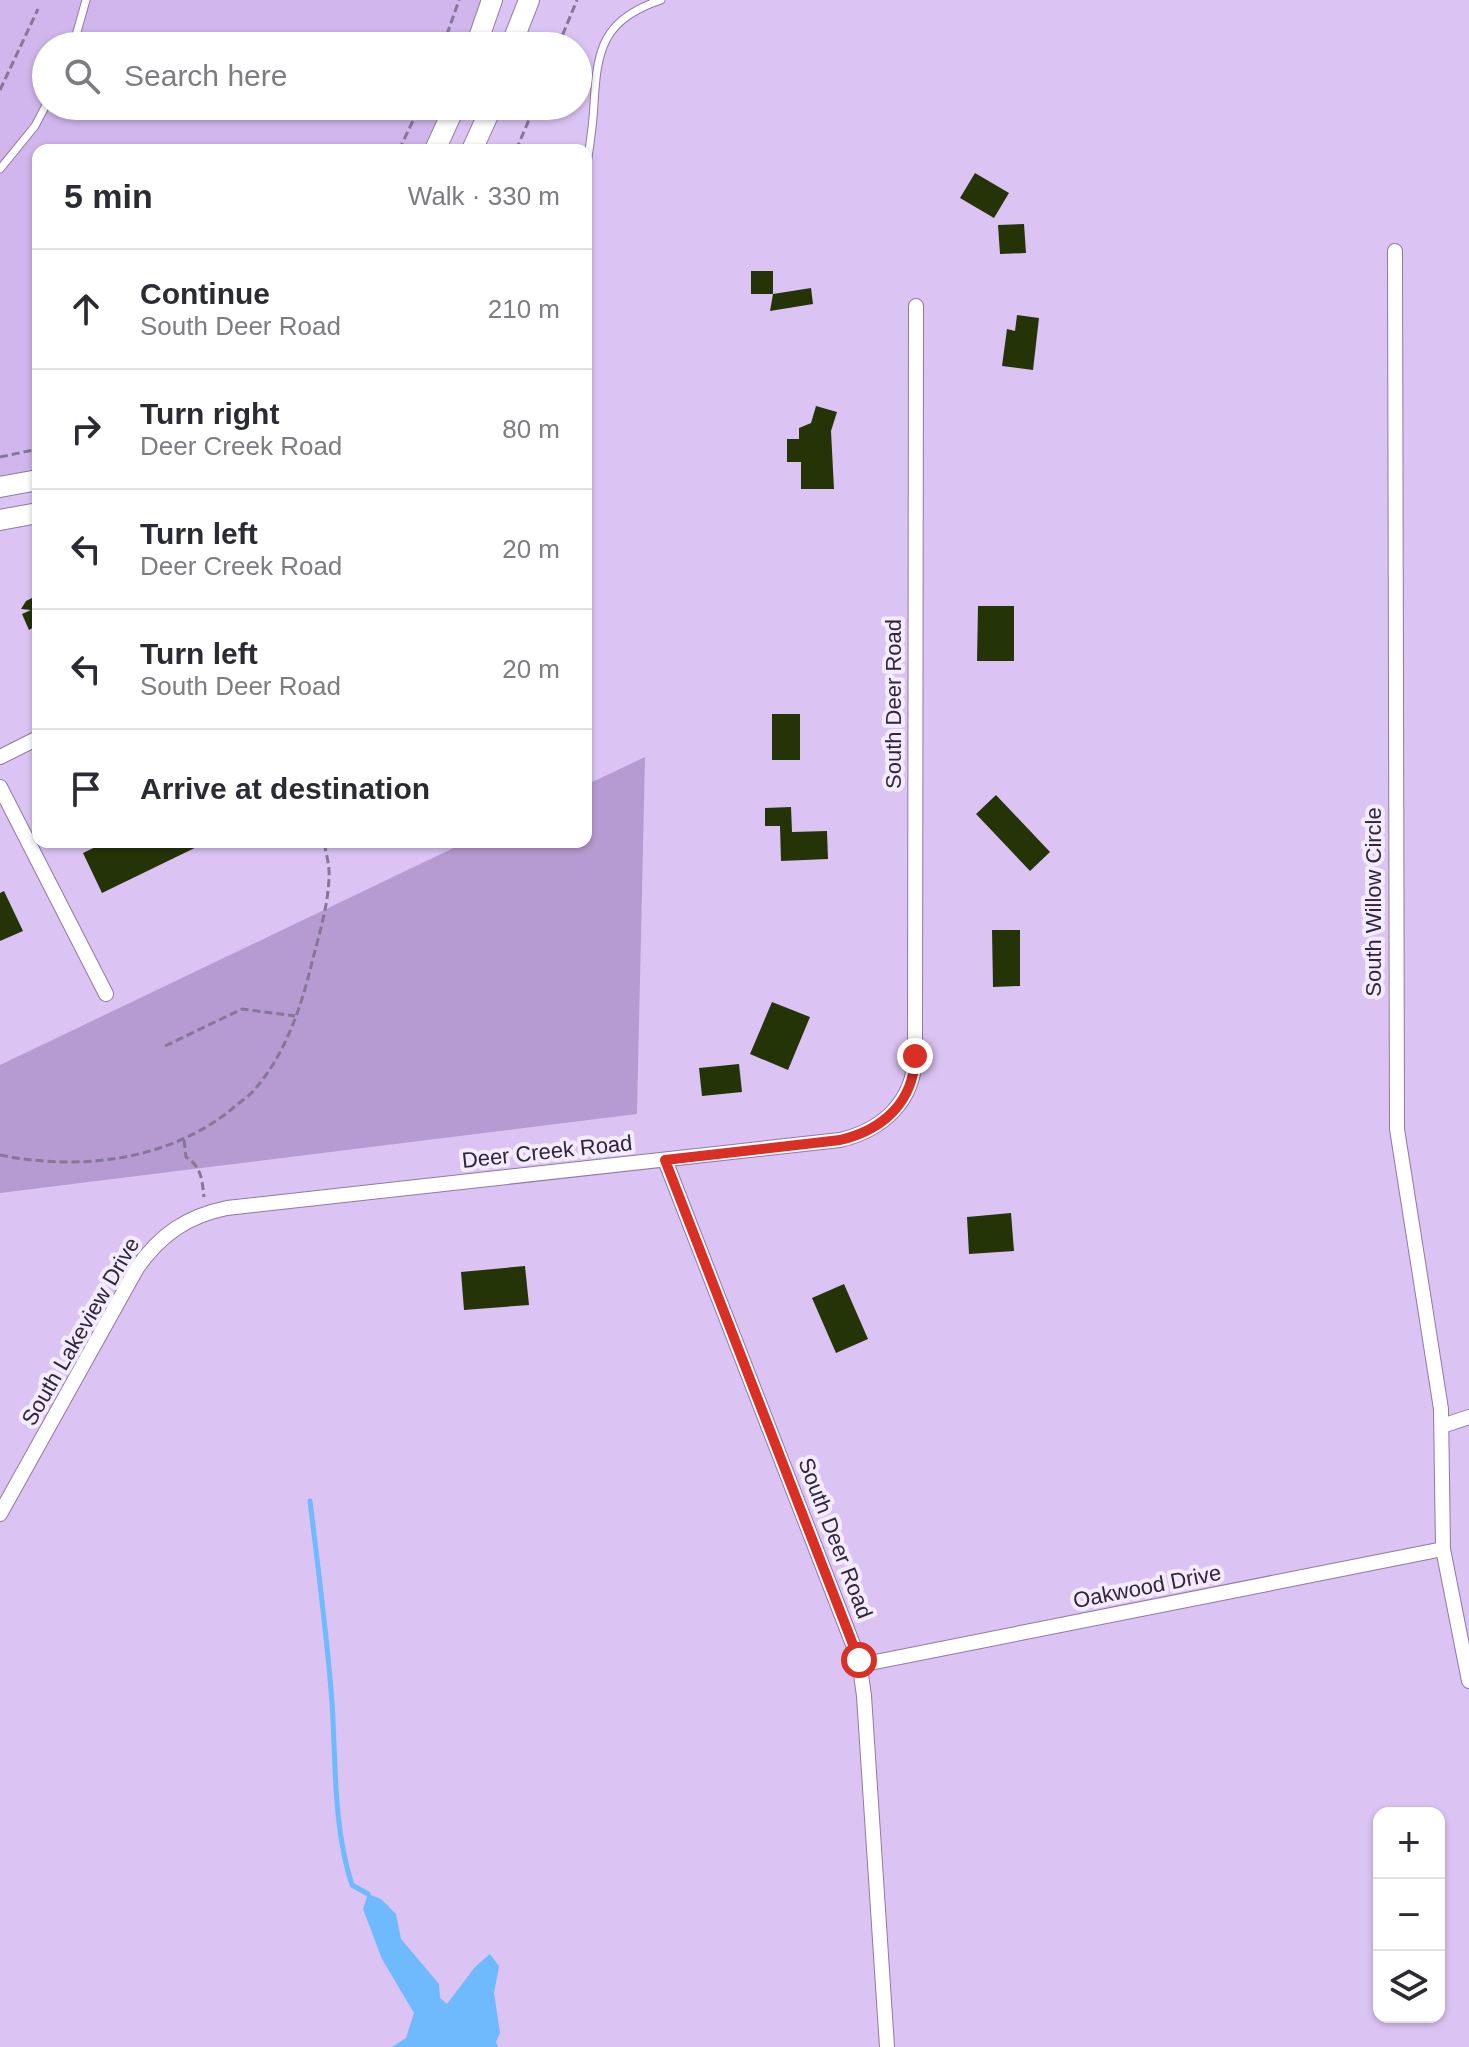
<!DOCTYPE html>
<html lang="en">
<head>
<meta charset="utf-8">
<style>
	body { margin:0; font-family:Arial,sans-serif; background:#f7f7f7; color:#2b2b33 }
	.controls { position:absolute; right:24px; bottom:24px; display:grid; overflow:hidden; border-radius:16px; box-shadow:0 2px 6px #0004 }
	.controls button { width:72px; height:72px; display:grid; place-items:center; padding:0; border:0; border-bottom:2px solid #e1e1e2; background:#fff; color:#2b2b33; font:40px sans-serif }
	.stop { position:absolute; width:24px; height:24px; margin:-18px; border:6px solid #d93025; border-radius:50%; background:#fff }
	.stop.end { background:#d93025; border-color:#fff; box-shadow:0 2px 8px #0008 }
	.list { margin:0; padding:0; list-style:none }
	h2 { display:flex; justify-content:space-between; align-items:center; height:104px; margin:0; padding:0 32px; font-size:34px }
	h2 small { font-size:26px; font-weight:400; color:#7c7c81 }
	.list li { display:grid; grid-template-columns:52px 1fr auto; gap:24px; align-items:center; box-sizing:border-box; height:120px; padding:0 32px; border-top:2px solid #e1e1e2 }
	.list b { display:block; font-size:30px; white-space:nowrap }
	.list p { margin:0; font-size:26px; white-space:nowrap; color:#7c7c81 }
	.list em { font-size:26px; font-style:normal; color:#7c7c81 }
	.icon { flex:none; width:44px; height:44px; fill:none; stroke:currentColor; stroke-width:2; stroke-linecap:round; stroke-linejoin:round }
	.map { position:relative; flex:none; width:1469px; height:2047px; overflow:hidden }
	.search { position:absolute; background:#fff; box-shadow:0 2px 6px #0004; left:32px; top:32px; width:560px; height:88px; display:flex; align-items:center; gap:20px; box-sizing:border-box; padding:0 28px; border-radius:44px; color:#7c7c81; font-size:30px }
	.panel { position:absolute; background:#fff; box-shadow:0 2px 6px #0004; left:32px; top:144px; width:560px; height:704px; border-radius:16px }
	.map>svg:first-child { display:block }
	.built { fill:#d0b6ec }
	.green { fill:#b69bd2 }
	.water { fill:#6ebafc }
	.lines { fill:none; stroke-linecap:round; stroke-linejoin:round }
	.stream { stroke:#6ebafc; stroke-width:5 }
	.building { fill:#253407 }
	.lane-casing { stroke:#8e79a5; stroke-width:9 }
	.street-casing { stroke:#8e79a5; stroke-width:16 }
	.secondary-casing { stroke:#8e79a5; stroke-width:22 }
	.path { stroke:#867698; stroke-width:3; stroke-dasharray:8 4; stroke-linecap:butt }
	.lane { stroke:#fff; stroke-width:7 }
	.street { stroke:#fff; stroke-width:14 }
	.secondary { stroke:#fff; stroke-width:20 }
	.route { stroke:#d93025; stroke-width:10 }
	.labels { text-anchor:middle; stroke-width:8; stroke-linejoin:round; paint-order:stroke }
	.street-label { font-size:22px; fill:#2f2639; stroke:#f5ebff }
</style>
</head>
<body>
<div class="map">
<svg width="1469" height="2047" viewBox="0 0 1469 2047">
	<rect width="100%" height="100%" fill="#dbc4f4"/>
	<!-- built -->
	<path class="built" d="M0 0H492L476 46H46V106H455L435 150H38V480L0 487Z"/>
	<!-- green -->
	<path class="green" d="M645 757 637 1114 0 1193V1065L466 842H586V785Z"/>
	<!-- water -->
	<path class="water" d="M368 1894 381 1899 396 1914 401 1939 439 1984 440 1998 447 2004 475 1967 490 1954 499 1966 494 1993 500 2033 496 2042 498 2047H392L406 2038 414 2013 382 1959 363 1909Z"/>
	<g class="lines">
		<!-- stream -->
		<path class="stream" d="M310 1501C318 1568 327 1635 332 1702 336 1762 333 1827 352 1885L368 1894"/>
	</g>
	<!-- building -->
	<path class="building" d="M975 173 1009 193 994 218 960 198Z
		M1024 224 1026 253 1000 254 998 225Z
		M751 271H773V294H751Z
		M811 288 813 304 770 311 773 294Z
		M1017 315 1039 318 1033 370 1002 366 1007 329 1015 331Z
		M816 406 837 412 831 431 834 489H801V462H787V439H799V428L811 423Z
		M38 595V635L34 627 29 630 22 614 31 610 21 609 26 601Z
		M978 606H1014V661H977Z
		M772 714H800V760H772Z
		M996 795 1050 852 1030 871 976 814Z
		M791 807 792 832 827 831 828 859 781 861 780 826H765V808Z
		M106 842H207L102 893 83 853Z
		M4 891 23 931 0 941V893Z
		M992 930H1020V986L993 987Z
		M772 1002 810 1017 788 1070 750 1054Z
		M739 1064 742 1092 702 1096 699 1068Z
		M1011 1213 1014 1251 969 1254 967 1217Z
		M525 1266 529 1305 464 1310 461 1272Z
		M844 1284 868 1339 836 1353 812 1298Z"/>
	<g class="lines">
		<defs>
			<path id="lane" d="M73 46 86 0
				M0 169 35 126 46 105
				M586 172C589 149 593 127 594 104 597 49 603 19 661 0"/>
			<path id="street" d="M1395 251 1397 1129 1441 1409 1443 1549 1469 1681
				M0 757 38 738
				M0 787 106 994
				M665 1160 859 1660 864 1696 887 2047
				M1442 1426 1469 1417
				M0 1514 137 1268C160 1235 187 1216 227 1208L840 1140C883 1130 914 1101 915 1056L916 306
				M860 1665 1443 1549"/>
			<path id="secondary" d="M476 46 492 0
				M511 46 529 0
				M435 150 455 106
				M472 150 492 106
				M0 487 38 480
				M0 520 38 513"/>
		</defs>
		<!-- lane casing -->
		<use href="#lane" class="lane-casing"/>
		<!-- street casing -->
		<use href="#street" class="street-casing"/>
		<!-- secondary casing -->
		<use href="#secondary" class="secondary-casing"/>
		<!-- path -->
		<path class="path" d="M443 46 459 0
			M558 46 577 0
			M0 90 38 9
			M399 150 420 106
			M516 150 535 106
			M0 457 38 449
			M165 1046 242 1009 295 1016
			M184 1140 186 1157C202 1167 202 1181 204 1197
			M0 1155C79 1171 168 1161 232 1109 239 1102 249 1097 255 1089 285 1055 302 1005 312 962 319 935 328 906 329 878 330 867 326 853 324 842"/>
		<!-- lane -->
		<use href="#lane" class="lane"/>
		<!-- street -->
		<use href="#street" class="street"/>
		<!-- secondary -->
		<use href="#secondary" class="secondary"/>
	</g>
	<g class="lines">
		<!-- route -->
		<path class="route" d="M859 1660 665 1160 840 1140C883 1130 914 1102 915 1056"/>
	</g>
	<g class="labels">
		<!-- street labels -->
		<g class="street-label">
			<text transform="translate(893 704) rotate(-90)" y="8">South Deer Road</text>
			<text transform="translate(1373 902) rotate(-90)" y="8">South Willow Circle</text>
			<text transform="translate(547 1151) rotate(-6)" y="8">Deer Creek Road</text>
			<text transform="translate(80 1331) rotate(-60)" y="8">South Lakeview Drive</text>
			<text transform="translate(836 1538) rotate(69)" y="8">South Deer Road</text>
			<text transform="translate(1147 1586) rotate(-11)" y="8">Oakwood Drive</text>
		</g>
	</g>
</svg>
<div class="controls">
<button>+</button>
<button>−</button>
<button><svg class="icon" aria-label="layers" viewBox="0 0 24 24"><path d="M12 4l9 5-9 5-9-5zM3 14l9 5 9-5"/></svg></button>
</div>
<div class="stop" style="left:859px;top:1660px"></div>
<div class="stop end" style="left:915px;top:1056px"></div>
<div class="search"><svg class="icon" aria-label="search" viewBox="0 0 24 24"><circle cx="10" cy="10" r="6"/><path d="M15 15l6 6"/></svg>Search here</div>
<section class="panel">
<h2>5 min<small>Walk · 330 m</small></h2>
<ul class="list">
<li><svg class="icon" aria-label="ahead" viewBox="0 0 24 24"><path d="M12 20V5M6 11l6-6 6 6"/></svg><div><b>Continue</b><p>South Deer Road</p></div><em>210 m</em></li>
<li><svg class="icon" aria-label="right" viewBox="0 0 24 24"><path d="M7 20v-9h11M14 6l5 5-5 5"/></svg><div><b>Turn right</b><p>Deer Creek Road</p></div><em>80 m</em></li>
<li><svg class="icon" aria-label="left" viewBox="0 0 24 24"><path d="M17 20v-9H6M10 6l-5 5 5 5"/></svg><div><b>Turn left</b><p>Deer Creek Road</p></div><em>20 m</em></li>
<li><svg class="icon" aria-label="left" viewBox="0 0 24 24"><path d="M17 20v-9H6M10 6l-5 5 5 5"/></svg><div><b>Turn left</b><p>South Deer Road</p></div><em>20 m</em></li>
<li><svg class="icon" aria-label="arrive" viewBox="0 0 24 24"><path d="M6 21V4h12l-3 4 3 4H6"/></svg><div><b>Arrive at destination</b></div></li>
</ul>
</section>
</div>
</body>
</html>
